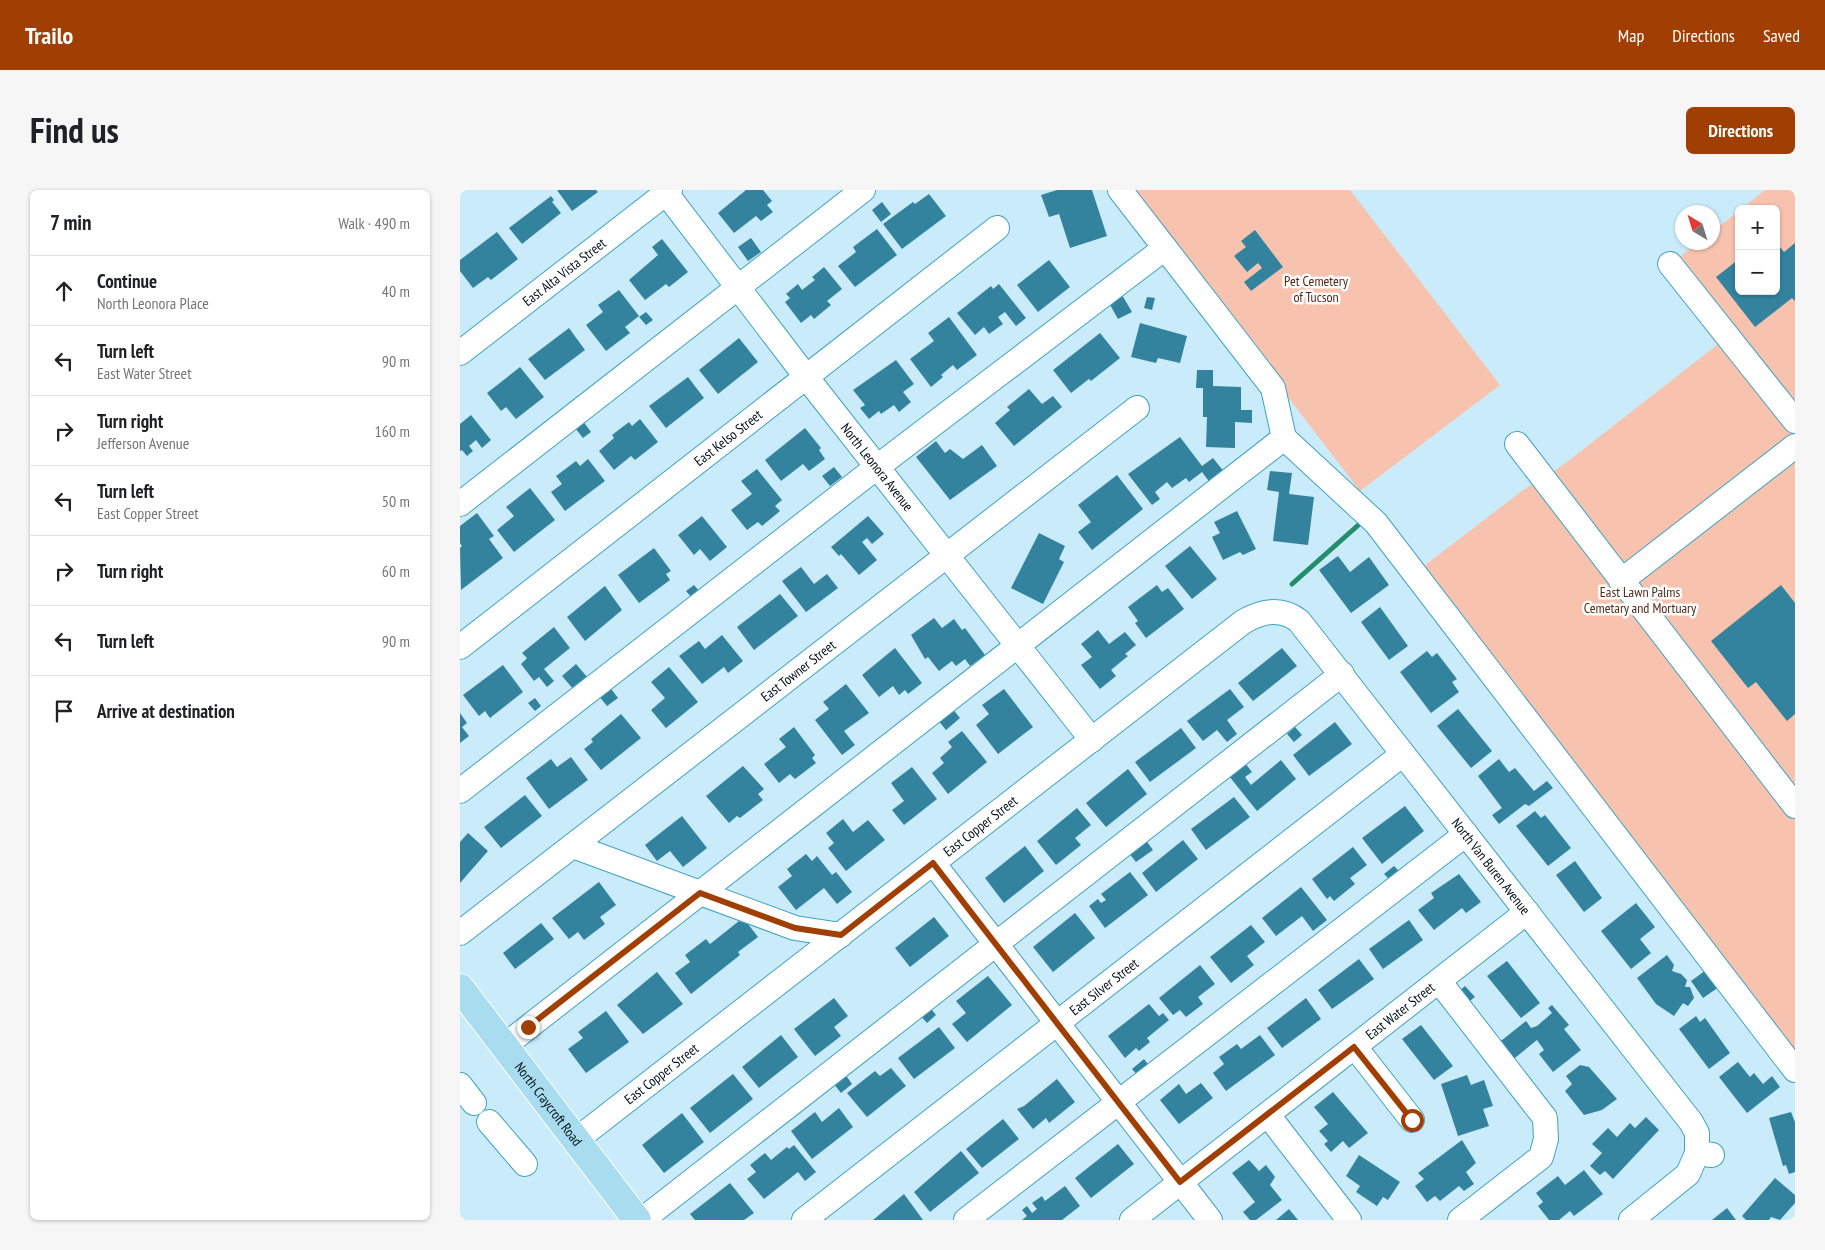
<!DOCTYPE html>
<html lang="en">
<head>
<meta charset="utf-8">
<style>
	body { margin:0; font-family:"PT Sans Narrow",sans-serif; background:#f6f6f6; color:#202124 }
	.controls { position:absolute; right:15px; top:15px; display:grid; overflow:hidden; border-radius:8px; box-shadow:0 1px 4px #0004 }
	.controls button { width:45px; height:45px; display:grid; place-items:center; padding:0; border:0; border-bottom:1px solid #e0e0e0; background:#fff; color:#202124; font:25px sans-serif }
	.compass { position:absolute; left:1215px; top:15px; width:45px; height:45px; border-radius:50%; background:#fff; box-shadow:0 1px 4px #0004; rotate:322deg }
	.stop { position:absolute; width:15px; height:15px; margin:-11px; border:4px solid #a13e01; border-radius:50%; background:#fff }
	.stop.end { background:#a13e01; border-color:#fff; box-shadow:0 1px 5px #0008 }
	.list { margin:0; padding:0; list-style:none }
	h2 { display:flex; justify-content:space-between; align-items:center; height:65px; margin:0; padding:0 20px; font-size:21px }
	h2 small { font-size:16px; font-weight:400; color:#757577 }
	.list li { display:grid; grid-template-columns:32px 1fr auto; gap:15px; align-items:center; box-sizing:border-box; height:70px; padding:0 20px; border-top:1px solid #e0e0e0 }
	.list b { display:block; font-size:19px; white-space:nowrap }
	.list p { margin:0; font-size:16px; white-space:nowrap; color:#757577 }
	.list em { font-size:16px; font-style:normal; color:#757577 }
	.icon { flex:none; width:28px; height:28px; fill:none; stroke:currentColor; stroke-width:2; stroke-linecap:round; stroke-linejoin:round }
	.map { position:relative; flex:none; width:1335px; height:1030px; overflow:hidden; border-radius:8px }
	header { display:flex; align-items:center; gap:30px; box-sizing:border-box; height:70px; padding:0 25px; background:#a13e01; color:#fff }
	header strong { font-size:24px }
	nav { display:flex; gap:28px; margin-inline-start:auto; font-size:18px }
	.intro { display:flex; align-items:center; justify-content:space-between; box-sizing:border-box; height:120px; padding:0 30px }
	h1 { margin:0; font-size:35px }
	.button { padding:12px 22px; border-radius:8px; background:#a13e01; color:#fff; font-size:18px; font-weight:700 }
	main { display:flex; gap:30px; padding:0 30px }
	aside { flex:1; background:#fff; border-radius:8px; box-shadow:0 1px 4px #0004 }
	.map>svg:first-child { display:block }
	.green { fill:#f7c3ae }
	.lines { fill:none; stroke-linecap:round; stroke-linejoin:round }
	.stream { stroke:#228e6b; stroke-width:5 }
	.building { fill:#33839e }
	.minor-casing { stroke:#41a2c2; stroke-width:26 }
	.major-casing { stroke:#fff; stroke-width:30 }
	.minor { stroke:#fff; stroke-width:24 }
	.major { stroke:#a9dcee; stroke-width:28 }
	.route { stroke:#a13e01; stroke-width:6 }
	.labels { text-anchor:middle; stroke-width:5; stroke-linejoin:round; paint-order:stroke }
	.street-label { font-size:14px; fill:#000f16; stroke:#fff }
	.park-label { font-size:14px; fill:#532816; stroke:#fff }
</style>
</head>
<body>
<header>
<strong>Trailo</strong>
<nav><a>Map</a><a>Directions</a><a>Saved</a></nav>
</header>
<div class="intro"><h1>Find us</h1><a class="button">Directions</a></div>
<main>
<aside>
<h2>7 min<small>Walk · 490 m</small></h2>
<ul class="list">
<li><svg class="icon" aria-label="ahead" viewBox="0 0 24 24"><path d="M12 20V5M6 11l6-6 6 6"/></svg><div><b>Continue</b><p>North Leonora Place</p></div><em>40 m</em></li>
<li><svg class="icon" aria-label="left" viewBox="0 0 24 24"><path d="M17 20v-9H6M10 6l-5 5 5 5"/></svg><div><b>Turn left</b><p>East Water Street</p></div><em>90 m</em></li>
<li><svg class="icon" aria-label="right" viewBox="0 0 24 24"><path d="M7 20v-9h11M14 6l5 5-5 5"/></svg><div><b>Turn right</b><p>Jefferson Avenue</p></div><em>160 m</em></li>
<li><svg class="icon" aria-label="left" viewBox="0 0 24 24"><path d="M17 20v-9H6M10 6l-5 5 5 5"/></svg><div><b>Turn left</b><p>East Copper Street</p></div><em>50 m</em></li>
<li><svg class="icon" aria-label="right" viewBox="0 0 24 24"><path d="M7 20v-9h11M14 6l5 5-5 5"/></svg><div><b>Turn right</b></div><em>60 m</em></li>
<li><svg class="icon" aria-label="left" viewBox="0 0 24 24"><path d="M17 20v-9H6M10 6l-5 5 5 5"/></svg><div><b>Turn left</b></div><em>90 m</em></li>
<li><svg class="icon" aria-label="arrive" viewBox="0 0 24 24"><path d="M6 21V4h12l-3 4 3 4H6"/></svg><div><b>Arrive at destination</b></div></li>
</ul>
</aside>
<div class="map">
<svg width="1335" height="1030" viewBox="0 0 1335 1030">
	<rect width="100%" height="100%" fill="#caecfa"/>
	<!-- green -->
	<path class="green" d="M669 0H890L1040 195 900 301Z
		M1305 0H1335V871L960 379 1063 300 1103 275 1257 155 1201 81 1238 53 1252 52 1253 41 1279 21V101H1316V19H1281Z"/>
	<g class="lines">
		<!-- stream -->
		<path class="stream" d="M832 394 904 330"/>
	</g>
	<!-- building -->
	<path class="building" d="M97 0H136L138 2 112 21Z
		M286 0H303L312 11 307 15 313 22 301 31 296 26 274 43 258 23Z
		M597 0H632L647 46 610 58 599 24 589 27 581 5Z
		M469 4 486 26 442 59 423 34 453 12 455 14Z
		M91 6 94 10 92 12 101 23 62 54 49 38Z
		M422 12 431 24 421 32 412 20Z
		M417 39 437 65 395 97 378 76 396 62 393 57Z
		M795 40 823 77 791 101 784 92 802 78 798 73 787 82 774 66 786 57 781 51Z
		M37 42 58 69 31 90 28 87 13 98 0 81V70Z
		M291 48 301 62 288 71 278 57Z
		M202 49 228 82 209 97 206 94 185 110 169 90 198 65 192 57Z
		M1316 52 1324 62 1335 53V111L1332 108 1295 137 1256 87 1279 69V101H1316Z
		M589 70 610 97 578 122 557 95Z
		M364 77 382 99 367 111 371 115 354 129 351 125 341 133 325 112 330 108 326 104 338 94 342 100 355 90 352 87Z
		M539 94 566 128 556 136 545 122 538 127 543 134 529 144 524 137 515 145 497 123 531 96 533 99Z
		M159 100 179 126 165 137 170 143 146 161 126 135 143 122 138 115Z
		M662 105 672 122 658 129 649 113Z
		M687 107 695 108 692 120 684 118Z
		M186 122 193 130 186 135 179 127Z
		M489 127 517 165 497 180 493 175 481 185 483 187 471 197 450 169 474 151 468 143Z
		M680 133 727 146 720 173 698 168 696 173 671 167Z
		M109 138 125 160 85 190 68 169Z
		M640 143 660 168 631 191 629 189 611 203 593 180Z
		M279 148 298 172 258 204 239 180Z
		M436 170 454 194 443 202 451 212 439 222 434 215 421 224 419 221 409 229 400 218 405 215 393 200Z
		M60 177 84 207 56 229 46 217 41 221 27 203Z
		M737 180H753V196L781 197V220H792V233L775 232V258L746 257 747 227H743V198H736Z
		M228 187 244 208 206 238 189 216Z
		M569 199 582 214 593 206 602 217 554 256 535 233 550 220 547 217Z
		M11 225 31 250 22 258 16 250 9 256 13 261 7 266 2 260 0 261V234Z
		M180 229 198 252 175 270 171 266 154 280 139 261 154 248 152 245 169 232 172 236Z
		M123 231 131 242 123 248 115 238Z
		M345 238 361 258 359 260 365 269 349 281 343 274 321 291 305 270Z
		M720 247 742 276 753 268 765 283 751 294 742 282 729 292 726 288 712 298 707 292 695 302 700 309 692 315 668 284Z
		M476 251 485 263 490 259 503 269 522 255 537 276 490 310 456 267Z
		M128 269 145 291 105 321 91 302 102 294 96 286 116 271 120 276Z
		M374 277 382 287 370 296 362 286Z
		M297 279 322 310 315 316 320 321 302 336 298 332 287 340 271 320 292 304 281 291Z
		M810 281 832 283 829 304 854 307 848 355 813 351 819 302 807 300Z
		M657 285 683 319 632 360 618 342 631 332 618 315Z
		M70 298 95 330 54 362 37 340 54 326 46 317Z
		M777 321 796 359 783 365 780 362 763 370 752 347 760 343 754 332Z
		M17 323 34 346 29 349 43 368 1 400 0 358 2 356 0 353V336Z
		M242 326 267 357 250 371 240 359 234 365 218 345Z
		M408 326 424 344 412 354 407 348 402 352 417 370 399 385 381 364 379 366 371 357Z
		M579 343 605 356 599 369 604 372 583 414 551 398Z
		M730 356 757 389 732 409 705 376Z
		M194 358 211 381 206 384 210 390 179 413 158 385Z
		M878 366 890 382 909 367 929 395 891 423 859 380Z
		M341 377 354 394 367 384 378 398 346 422 322 391Z
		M234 395 240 402 232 408 226 401Z
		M697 395 702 402 708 398 724 419 686 448 675 433 678 431 668 417Z
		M1321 395 1335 413V524L1327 531 1296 492 1288 498 1251 451Z
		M145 396 162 420 125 451 107 427Z
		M320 404 338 426 294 460 277 437Z
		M920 417 948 456 929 470 901 432Z
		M474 428 482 438 494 429 502 440 505 438 525 465 510 476 505 469 496 476 492 471 479 481 468 467 465 469 451 445Z
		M94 437 110 458 84 479 94 491 87 497 79 487 74 491 61 474 67 468 62 463Z
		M638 440 649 454 665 442 676 455 665 464 668 466 651 480 656 486 640 499 621 475 632 467 621 454Z
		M262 445 283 471 268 483 264 477 242 494 219 466 239 451 245 459Z
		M435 458 462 493 448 504 445 500 439 505 433 496 419 507 402 485Z
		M822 458 837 476 793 511 778 493Z
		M967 461 972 467 977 463 997 489 992 492 999 502 971 523 940 482Z
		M116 474 128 488 114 500 102 486Z
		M43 475 63 502 30 528 25 521 19 526 3 505Z
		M209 477 238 512 206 538 191 520 205 508 191 492Z
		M386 494 409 523 384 541 395 555 382 565 355 530 369 519 363 512Z
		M149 496 158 508 147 516 138 505Z
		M544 499 573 537 538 564 516 535 529 524 522 515Z
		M770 499 784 517 767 530 777 544 767 552 757 540 743 551 727 531Z
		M75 508 81 516 75 521 68 513Z
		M491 517 500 528 486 540 477 529Z
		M998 519 1032 561 1011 578 977 536Z
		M0 523 7 533 2 537 9 546 0 553Z
		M161 524 181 548 141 580 124 559 133 552 131 549Z
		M875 532 892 554 849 586 833 565Z
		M334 537 355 565 352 568 356 573 335 589 330 584 319 593 304 574 326 557 319 549Z
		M835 537 842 545 834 552 827 544Z
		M721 538 736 558 690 592 675 572Z
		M502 541 527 572 488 604 472 583 484 573 480 568 492 557 488 552Z
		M111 567 128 590 89 619 66 588 91 569 97 577Z
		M1039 569 1049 582 1055 578 1074 601 1087 591 1093 598 1069 616 1065 614 1039 634 1032 625 1042 618 1018 586Z
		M821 570 836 589 797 621 769 586 785 573 792 582 785 587 791 595Z
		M283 576 304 599 298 604 303 610 280 628 277 626 269 633 246 606Z
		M452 577 477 609 444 635 432 620 444 611 431 593Z
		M668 579 687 604 646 637 626 613Z
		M65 605 82 626 41 658 24 637Z
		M774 607 790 627 746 660 731 639Z
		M945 616 964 641 922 674 902 648Z
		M617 618 631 635 615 648 621 655 596 675 577 651Z
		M1075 621 1081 628 1085 625 1111 658 1088 676 1056 636Z
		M222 626 247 658 223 677 210 661 197 671 185 655Z
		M383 629 393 642 408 630 425 650 386 681 368 658 374 653 366 643Z
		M8 643 28 661 0 693V652Z
		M685 649 693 660 676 672 668 662Z
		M723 650 738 669 696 702 682 683Z
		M565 656 584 681 544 713 525 688Z
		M893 657 907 675 890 688 895 694 874 711 870 706 867 709 852 689Z
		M346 664 352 671 357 666 372 685 376 682 392 702 377 714 364 698 336 720 318 697 332 686 327 679Z
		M1115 671 1142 708 1124 722 1096 685Z
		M934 676 941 683 931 691 924 684Z
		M670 682 688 705 645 738 629 716 638 709 641 713 646 710 641 704Z
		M999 684 1021 712 1006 723 1002 718 974 740 958 720 974 708 971 703Z
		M139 692 156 715 140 727 145 734 124 750 118 742 109 749 92 728Z
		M841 697 867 730 853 741 842 726 816 746 802 728Z
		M1176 713 1195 737 1180 749 1191 763 1171 779 1141 741Z
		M615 723 635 748 593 782 573 757Z
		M474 727 489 746 450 777 435 758Z
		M949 730 963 750 923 779 909 759Z
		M279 731 288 734 298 747 278 762 280 765 231 804 215 783 230 772 225 765 246 749 250 754Z
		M81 733 94 749 55 779 43 763Z
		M791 735 805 752 787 766 794 775 771 793 750 767Z
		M1207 765 1214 775 1212 781 1221 784 1227 790 1225 797H1230L1234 808 1228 816 1223 813 1214 826 1196 814 1177 788Z
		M899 769 914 789 872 819 858 800Z
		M1047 771 1080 813 1061 828 1027 786Z
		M740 775 755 794 738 807 743 814 726 827 720 820 713 825 699 808Z
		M1246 780 1259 797 1243 808 1231 791Z
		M197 782 223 814 183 844 157 815Z
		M528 786 552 815 507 852 492 834 506 823 496 811Z
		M1005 796 1015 807 1006 814 997 803Z
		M374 808 388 826 374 837 381 846 355 866 334 839Z
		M846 808 861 829 822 858 807 838Z
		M689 814 699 826 703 823 709 830 687 848 690 852 679 861 676 858 665 868 648 846Z
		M468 815 476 825 467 833 457 822Z
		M1092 815 1109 835 1104 839 1121 860 1093 882 1079 864 1084 860 1077 850 1051 871 1037 854 1066 831 1071 838 1077 836 1092 823 1088 818Z
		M146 821 169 852 126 883 108 859 123 848 118 842Z
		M1236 826 1240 832 1245 828 1270 863 1249 879 1219 839Z
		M961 835 993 876 974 890 942 849Z
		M479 837 495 858 454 889 438 868Z
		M321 845 338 867 299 898 282 877Z
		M800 845 815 865 766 901 753 883 764 874 759 867 777 854 781 859Z
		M684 869 691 878 680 888 672 879Z
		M1278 872 1290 887 1294 883 1303 894 1312 886 1320 897 1287 923 1259 887Z
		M1120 875 1129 877 1157 909 1142 920 1124 925 1105 901 1112 894 1106 886Z
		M431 878 446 896 407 927 387 903 415 881 420 886Z
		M273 884 293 909 250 943 230 918Z
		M385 884 392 894 381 903 373 893Z
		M1007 885 1011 895 1024 890 1033 916 1023 919 1029 936 998 946 981 894Z
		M597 889 615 912 589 933 586 928 573 939 557 919 564 916Z
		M741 893 753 908 719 934 700 910 719 894 726 904Z
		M873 902 908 943 889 958 883 951 871 962 864 954 868 951 859 941 868 934 854 917Z
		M379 918 393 937 352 969 331 941 355 922 362 932Z
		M1331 922 1335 932V982L1329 984 1326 975 1323 976 1309 928Z
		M222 923 244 952 204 983 182 955Z
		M1186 927 1199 940 1153 989 1145 981 1140 985 1130 976 1142 963 1132 954 1148 938 1157 947 1170 933 1175 938Z
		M543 929 559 949 522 978 506 959Z
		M1002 950 1016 973 1006 982 1014 994 1004 1001 999 996 980 1011 975 1006 967 1012 955 996 964 989 958 983Z
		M658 954 674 974 631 1008 615 988Z
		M334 955 356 982 345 991 338 982 304 1009 287 989 296 982 290 975 305 963 311 970 327 957 329 959Z
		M501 961 519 983 470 1022 454 1002Z
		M899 965 940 992 928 1010 923 1007 917 1016 896 1002 900 996 886 986Z
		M789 970 799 981 806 975 815 987 810 995 822 1010 796 1030H790L783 1022 795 1012 772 983Z
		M1124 980 1143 1004 1114 1026 1110 1021 1099 1030H1089L1078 1016 1083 1012 1076 1003 1098 986 1105 995Z
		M1315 988 1335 1005V1013L1320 1030 1311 1027 1309 1030H1286L1282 1026Z
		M270 993 294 1023 284 1030H235L230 1024Z
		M605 996 620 1016 602 1030H562L567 1026 562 1020 567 1016 572 1023 577 1019 572 1013 582 1006 585 1011Z
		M444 1004 463 1030H413Z
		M1267 1018 1276 1030H1252Z
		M829 1019 838 1030H816Z"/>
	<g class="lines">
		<defs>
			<g id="minor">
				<path id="s1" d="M206 3 347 188 632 550"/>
				<path d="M1210 74 1335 231"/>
				<path id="s2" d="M0 163 210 0"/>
				<path d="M824 248 916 333 1335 880"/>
				<path d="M1057 254 1335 616"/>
				<path d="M0 314 403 0"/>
				<path d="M1161 391 1335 256"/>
				<path id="s3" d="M0 457 537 38"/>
				<path d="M0 601 417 277 705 58 660 0"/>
				<path d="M113 656 335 738 381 745"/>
				<path d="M473 673 750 1030"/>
				<path id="s4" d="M0 743 677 218"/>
				<path d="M979 791 1085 928 1086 949 1081 967 1000 1030"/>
				<path d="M44 856 824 248 813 198 705 58"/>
				<path d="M895 857 952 930"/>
				<path d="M0 895 14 913"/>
				<path d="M808 925 889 1030"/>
				<path d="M29 932 65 974"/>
				<path id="s5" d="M116 950 783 432C802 421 821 417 839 431L1231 932 1237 943V963L1252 965"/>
				<path d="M182 1030 882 484"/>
				<path id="s6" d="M344 1030 943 564"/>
				<path d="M506 1030 1006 644"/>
				<path id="s7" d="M672 1030 1067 722"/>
				<path d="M1171 1030 1228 984 1237 963"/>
			</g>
			<g id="major">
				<path id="s8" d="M0 798 177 1030"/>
			</g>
		</defs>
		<!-- minor casing -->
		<use href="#minor" class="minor-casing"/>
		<!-- major casing -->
		<use href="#major" class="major-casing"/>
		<!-- minor -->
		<use href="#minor" class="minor"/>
		<!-- major -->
		<use href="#major" class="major"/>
	</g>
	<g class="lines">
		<!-- route -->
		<path class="route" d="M68 837 240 703 335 738 381 745 473 673 720 992 894 857 952 930"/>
	</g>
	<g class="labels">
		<!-- street labels -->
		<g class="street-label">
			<text dy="5" stroke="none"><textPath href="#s2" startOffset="132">East Alta Vista Street</textPath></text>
			<text dy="5" stroke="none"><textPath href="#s3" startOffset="340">East Kelso Street</textPath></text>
			<text dy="5" stroke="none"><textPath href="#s1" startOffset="346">North Leonora Avenue</textPath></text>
			<text dy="5" stroke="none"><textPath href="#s4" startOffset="428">East Towner Street</textPath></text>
			<text dy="5" stroke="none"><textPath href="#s5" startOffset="512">East Copper Street</textPath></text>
			<text dy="5" stroke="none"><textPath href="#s5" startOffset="1216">North Van Buren Avenue</textPath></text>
			<text dy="5" stroke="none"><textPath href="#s6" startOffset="380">East Silver Street</textPath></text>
			<text dy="5" stroke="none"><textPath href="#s7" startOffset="340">East Water Street</textPath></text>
			<text dy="5" stroke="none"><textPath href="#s5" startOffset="108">East Copper Street</textPath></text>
			<text dy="5" stroke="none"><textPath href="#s8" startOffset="146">North Craycroft Road</textPath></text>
		</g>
		<!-- park labels -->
		<g class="park-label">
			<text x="856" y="96">Pet Cemetery<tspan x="856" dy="16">of Tucson</tspan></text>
			<text x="1180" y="407">East Lawn Palms<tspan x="1180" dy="16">Cemetary and Mortuary</tspan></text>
		</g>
	</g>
</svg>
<div class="controls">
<button>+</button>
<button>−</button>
</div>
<svg class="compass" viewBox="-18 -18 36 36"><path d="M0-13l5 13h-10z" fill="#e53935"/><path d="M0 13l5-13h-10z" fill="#757577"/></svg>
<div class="stop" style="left:952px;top:930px"></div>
<div class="stop end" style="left:68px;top:837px"></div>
</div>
</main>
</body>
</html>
